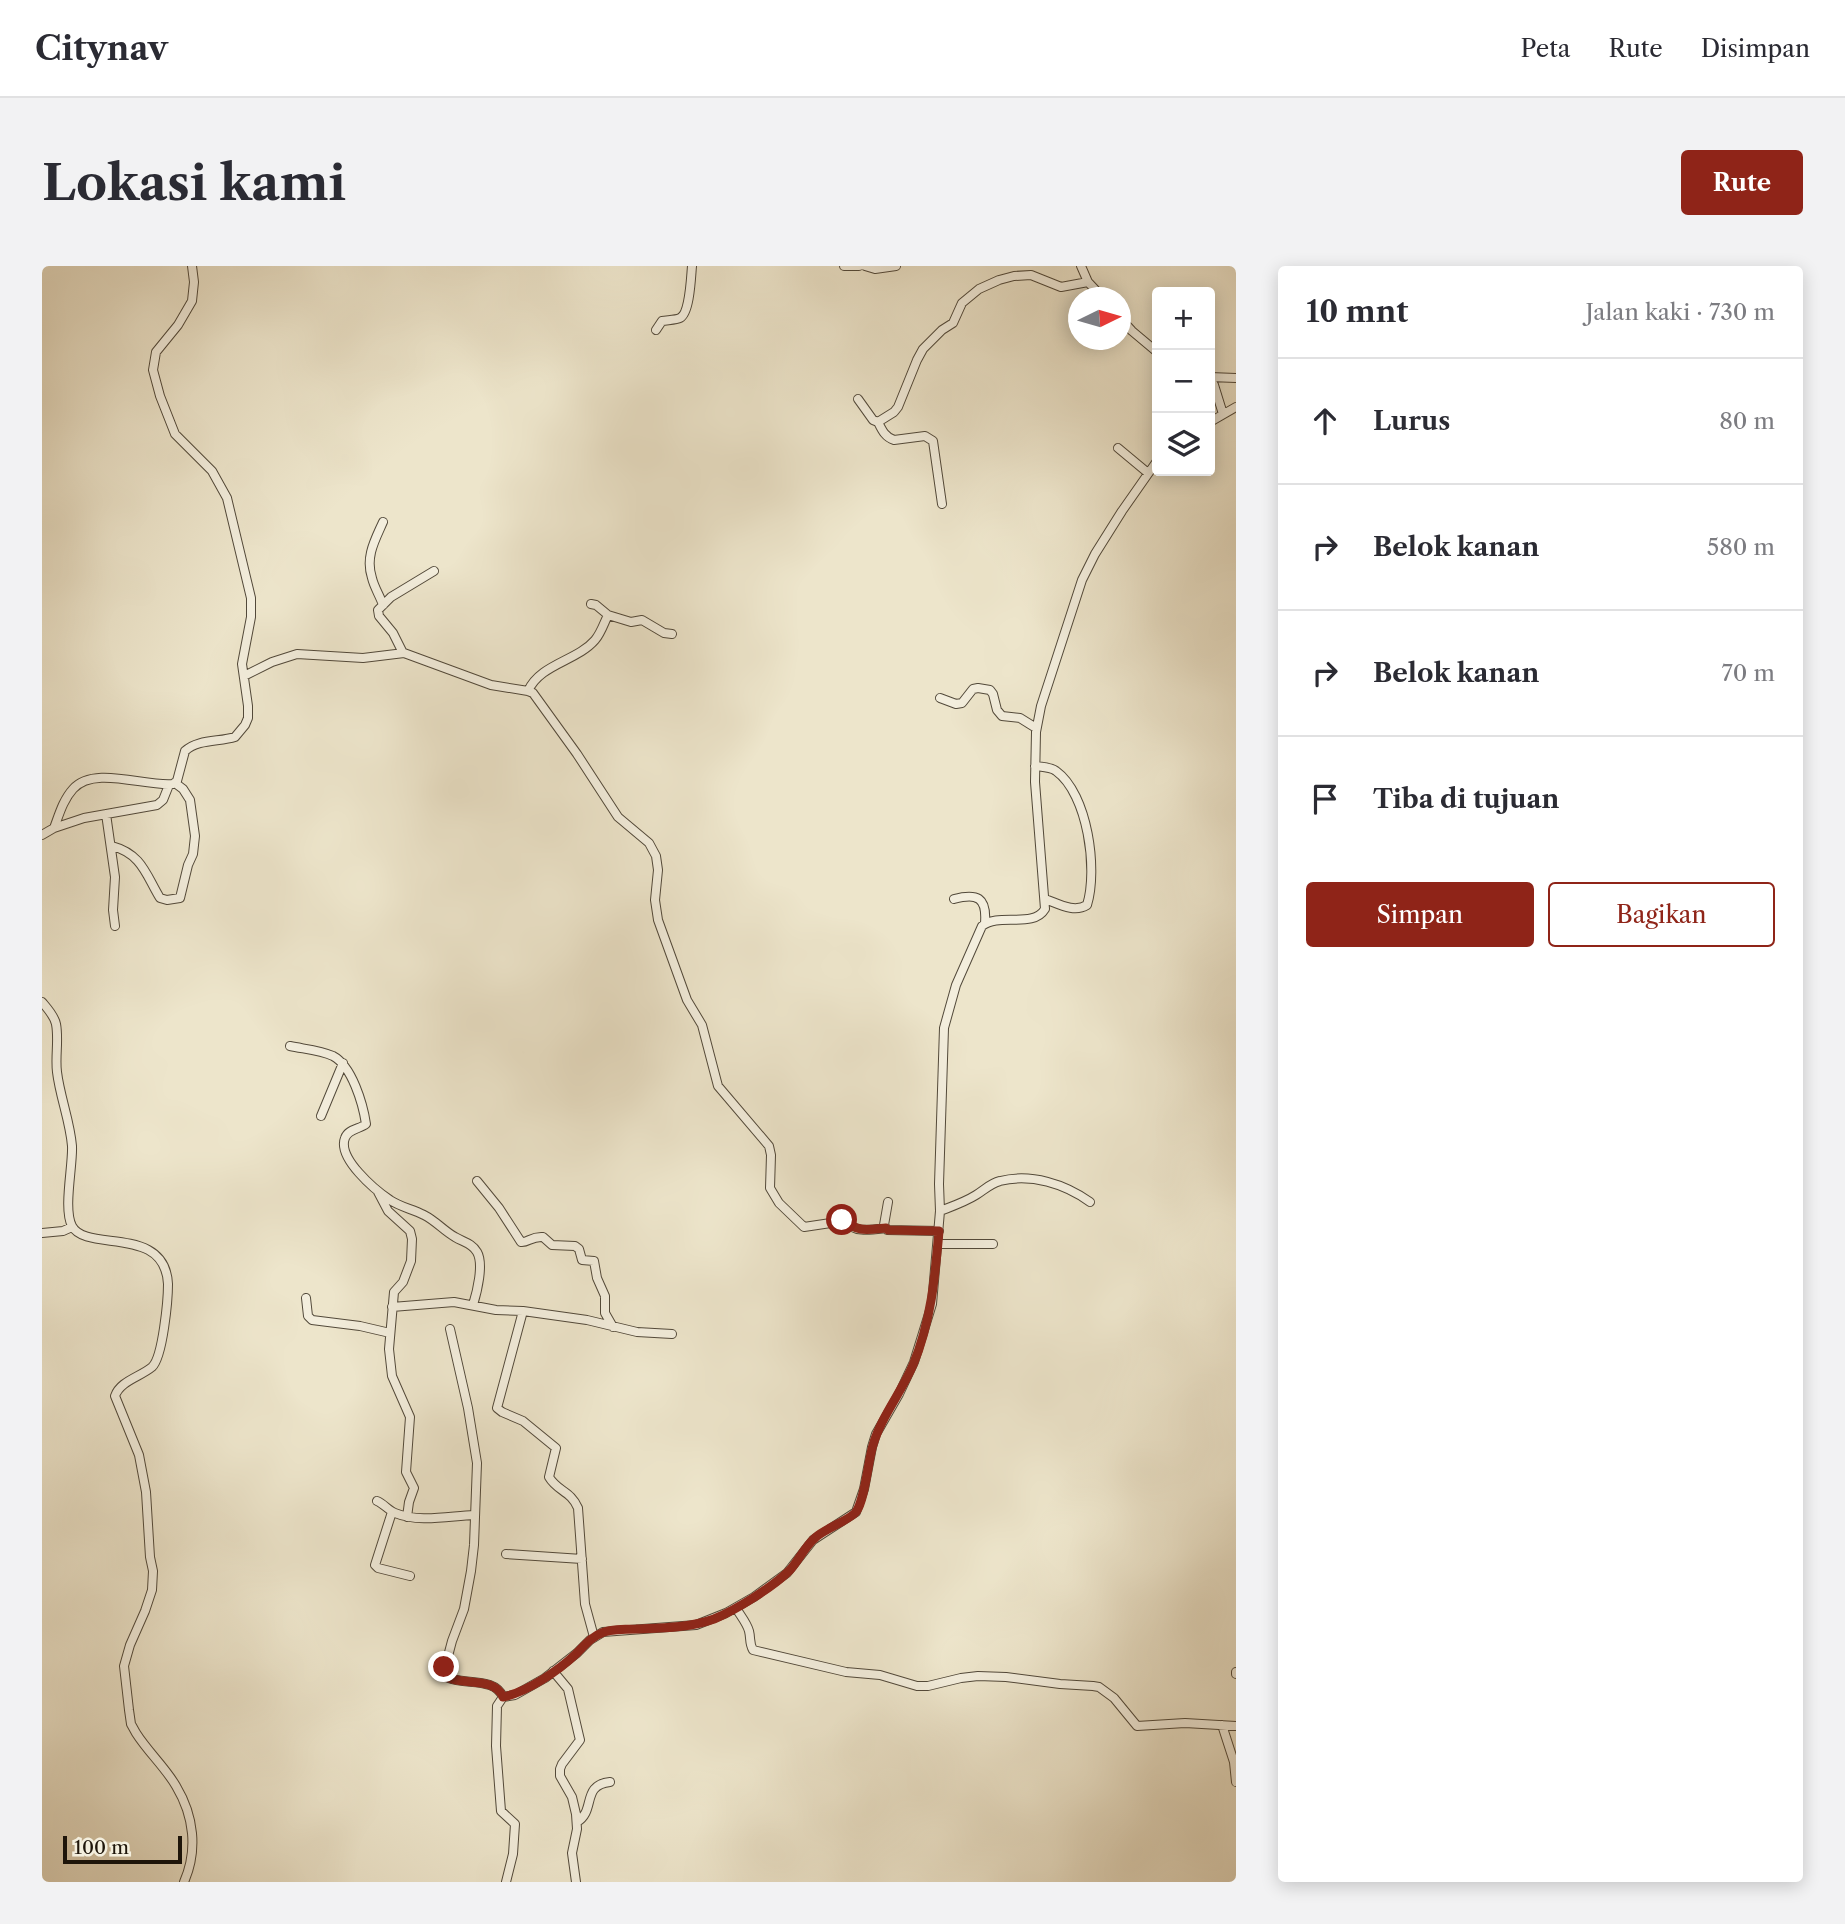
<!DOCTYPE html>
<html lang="id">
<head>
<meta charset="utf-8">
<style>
	body { margin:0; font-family:"Libre Caslon Text",serif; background:#f2f2f3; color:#2b2b33 }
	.controls { position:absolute; right:21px; top:21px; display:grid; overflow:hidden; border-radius:7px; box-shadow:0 4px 18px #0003 }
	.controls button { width:63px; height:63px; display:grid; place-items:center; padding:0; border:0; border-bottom:2px solid #e1e1e2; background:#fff; color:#2b2b33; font:35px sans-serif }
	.compass { position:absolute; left:1026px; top:21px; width:63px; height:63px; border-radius:50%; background:#fff; box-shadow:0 4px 18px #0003; rotate:85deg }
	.scale { position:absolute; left:21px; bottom:18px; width:119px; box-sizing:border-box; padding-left:7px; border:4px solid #1e150a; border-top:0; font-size:19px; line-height:24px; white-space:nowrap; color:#1e150a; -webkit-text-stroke:5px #f3eedd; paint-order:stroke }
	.stop { position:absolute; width:21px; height:21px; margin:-16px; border:5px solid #8f2418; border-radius:50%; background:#fff }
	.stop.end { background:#8f2418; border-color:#fff; box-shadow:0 2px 7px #0008 }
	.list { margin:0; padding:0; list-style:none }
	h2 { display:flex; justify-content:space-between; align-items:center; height:91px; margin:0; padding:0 28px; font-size:30px }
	h2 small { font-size:23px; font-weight:400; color:#7c7c81 }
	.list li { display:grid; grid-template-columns:46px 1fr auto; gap:21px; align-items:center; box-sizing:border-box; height:126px; padding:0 28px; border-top:2px solid #e1e1e2 }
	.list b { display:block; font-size:26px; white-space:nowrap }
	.list em { font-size:23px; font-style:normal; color:#7c7c81 }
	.actions { display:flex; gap:14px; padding:21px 28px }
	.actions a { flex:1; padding:16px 0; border:2px solid #8f2418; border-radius:7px; text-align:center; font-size:24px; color:#8f2418 }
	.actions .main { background:#8f2418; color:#fff }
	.icon { flex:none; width:38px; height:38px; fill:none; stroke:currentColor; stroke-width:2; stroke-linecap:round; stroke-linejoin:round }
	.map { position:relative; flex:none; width:1194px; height:1616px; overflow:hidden; border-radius:7px }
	header { display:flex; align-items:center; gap:42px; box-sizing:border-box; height:98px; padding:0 35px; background:#fff; border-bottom:2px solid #e1e1e2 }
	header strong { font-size:33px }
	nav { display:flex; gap:38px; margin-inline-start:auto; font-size:24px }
	.intro { display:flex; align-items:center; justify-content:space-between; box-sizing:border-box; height:168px; padding:0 42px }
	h1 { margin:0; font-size:49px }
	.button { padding:18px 32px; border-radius:7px; background:#8f2418; color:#fff; font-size:24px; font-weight:700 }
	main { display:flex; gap:42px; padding:0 42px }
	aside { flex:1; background:#fff; border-radius:7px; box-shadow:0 4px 18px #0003 }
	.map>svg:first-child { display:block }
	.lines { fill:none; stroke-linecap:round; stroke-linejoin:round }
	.minor-casing { stroke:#52493a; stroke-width:10 }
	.minor { stroke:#f3eedd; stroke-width:8 }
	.route { stroke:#8f2418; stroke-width:9 }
</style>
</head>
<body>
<header>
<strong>Citynav</strong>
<nav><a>Peta</a><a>Rute</a><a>Disimpan</a></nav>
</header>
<div class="intro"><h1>Lokasi kami</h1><a class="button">Rute</a></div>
<main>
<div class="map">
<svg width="1194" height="1616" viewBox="0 0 1194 1616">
	<rect width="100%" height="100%" fill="#ede5cb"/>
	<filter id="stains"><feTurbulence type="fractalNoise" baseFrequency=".00286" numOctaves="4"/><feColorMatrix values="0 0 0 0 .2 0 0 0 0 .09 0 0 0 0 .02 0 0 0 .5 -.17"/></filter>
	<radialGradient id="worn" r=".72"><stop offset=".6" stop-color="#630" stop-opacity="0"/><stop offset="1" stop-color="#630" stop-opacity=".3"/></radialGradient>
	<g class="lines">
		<defs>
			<path id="minor" d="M802 0H817
				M823 0 833 3 854 0
				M1039 0 1046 16 1061 32
				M1078 52 1090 65 1115 86
				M614 64 620 55C625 54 634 54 638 52 648 47 649 10 650 0
				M1168 111 1194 112
				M1168 113 1172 119 1181 148
				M816 133 831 154 836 156
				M1168 156 1194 141
				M1076 182 1106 207
				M900 238 891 175 883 170 852 174C843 171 840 164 836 156L852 146 856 141 875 94 881 83 900 64 911 57 920 37 937 23 957 14 972 10 989 9 1019 21 1046 16
				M341 256C333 274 323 291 330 312 332 321 338 330 341 339
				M549 338 554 339 566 349
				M361 387 351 367 337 350 336 344 349 331 392 305
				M202 410 230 396 255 388 321 392 362 387 449 419 486 425 491 427 535 488 576 551 607 577 614 590 616 604 613 634 616 654 645 734 660 759 676 820 727 880 729 889 728 922 737 937 762 961 802 955C813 967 828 964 844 962
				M486 425C498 398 535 395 553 374 559 367 562 357 566 349L589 356 600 354 622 367 630 368
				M898 432 914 438 920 437 931 423 936 422 948 424 951 428 955 444 960 450 978 452 994 462
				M993 500C1000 501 1009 501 1014 505 1046 528 1056 604 1045 639 1032 647 1017 638 1003 633
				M64 548 73 611 71 644 73 660
				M12 562 42 552 115 539 121 534 127 519
				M0 569 12 562C17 549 21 534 31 523 52 499 103 521 131 518L135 515 143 485C156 473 177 476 193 471L203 459 206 452V440L200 398 209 351V332L185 232 170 205 133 168 118 130 111 104 114 86 136 59 150 35 152 16 150 0
				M70 580C100 588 104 609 118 632L125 634 138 632 146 599 151 588 153 570 148 534 141 523 133 517
				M912 633C935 627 945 631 943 657
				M0 736C5 742 12 749 14 758 17 774 13 791 15 806 18 831 28 855 30 880 31 900 21 943 30 960 44 987 123 958 126 1018 126 1033 121 1091 110 1101 98 1111 78 1115 73 1130L97 1189 104 1226 108 1291 111 1305 110 1324 103 1345 88 1379 82 1400 87 1444 89 1458 94 1467C106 1486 123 1501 134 1520 152 1550 156 1584 142 1616
				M248 780C262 783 278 784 291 790 310 800 321 838 324 858 318 863 306 863 303 872 295 892 333 924 348 934 358 941 371 943 382 949 394 955 402 965 413 971 421 976 430 977 435 986 442 998 435 1026 431 1039
				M279 850 301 797
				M435 915 457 942 479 976C486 977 489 970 501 971L510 979 533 980 537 983 540 994 552 995 555 1012 563 1030V1047L571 1061
				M336 926 346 945 368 965 370 973 369 995 361 1016 352 1026 347 1083 350 1110 368 1151 364 1206 372 1222 367 1236 365 1251
				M846 936 842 959 845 964 897 965
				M898 945C911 940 923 936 934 929 942 924 949 917 958 915 989 907 1023 918 1048 936
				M0 967 21 965 30 961
				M896 978H951
				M264 1032 266 1050 270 1054 318 1060 348 1067
				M350 1041 412 1036 454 1044 481 1045 545 1054 595 1066 630 1068
				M481 1045 455 1142 460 1146 481 1155 514 1182 507 1211C515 1225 529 1225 536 1242L543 1338 552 1371
				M408 1063 426 1142 435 1197 432 1279 429 1305 422 1343 410 1375 401 1409C418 1421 452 1409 461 1431
				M335 1235C342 1238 346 1244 353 1247 377 1257 407 1250 432 1249
				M350 1246 333 1299 336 1302 368 1310
				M464 1288 540 1293
				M694 1342C698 1349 705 1357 707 1365 709 1373 707 1377 711 1384L804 1406 838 1409 875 1420H886L919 1412 936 1410 964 1411 1018 1418 1051 1420 1057 1421 1072 1432 1095 1460 1143 1457 1194 1460
				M511 1405 526 1423 537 1470 538 1474 520 1498 518 1503V1510L530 1531 534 1548 535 1563 530 1587 534 1616
				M1194 1406V1408
				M1180 1459 1192 1496 1194 1516
				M535 1556C554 1545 539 1519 568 1516
				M464 1616 471 1588 473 1558 459 1545 454 1480 455 1440 461 1431 473 1429 503 1412 535 1387 548 1374 561 1366 654 1359 684 1347 712 1331 745 1307 771 1274 814 1246 822 1223 830 1181 834 1168 857 1128 872 1096 890 1038 898 945 897 918 902 762 914 719 940 660C957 646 991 663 1003 643L993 516 994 466 999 440 1040 314 1053 288 1080 245 1115 195"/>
		</defs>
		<!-- minor casing -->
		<use href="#minor" class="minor-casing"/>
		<!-- minor -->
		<use href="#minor" class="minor"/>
	</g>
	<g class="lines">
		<!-- route -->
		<path class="route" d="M402 1401 401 1409C418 1421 452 1409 461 1431 485 1426 516 1405 534 1388 542 1380 550 1370 562 1366 572 1363 584 1363 594 1363 620 1362 647 1362 672 1353 694 1344 731 1321 748 1304 757 1294 763 1280 774 1271 783 1263 809 1253 814 1246 823 1234 826 1195 831 1179 839 1151 859 1127 871 1099 889 1056 893 1011 897 965L846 964 844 962C823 964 817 966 800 954"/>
	</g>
	<rect width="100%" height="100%" filter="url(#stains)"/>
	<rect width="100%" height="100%" fill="url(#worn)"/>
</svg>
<div class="controls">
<button>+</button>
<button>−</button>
<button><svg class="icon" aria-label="layers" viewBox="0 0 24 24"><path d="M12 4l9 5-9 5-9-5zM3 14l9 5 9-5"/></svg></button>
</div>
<svg class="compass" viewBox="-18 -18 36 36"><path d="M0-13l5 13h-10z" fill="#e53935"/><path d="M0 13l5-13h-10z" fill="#7c7c81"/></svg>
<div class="scale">100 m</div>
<div class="stop" style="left:800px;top:954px"></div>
<div class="stop end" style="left:402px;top:1401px"></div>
</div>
<aside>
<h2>10 mnt<small>Jalan kaki · 730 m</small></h2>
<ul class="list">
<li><svg class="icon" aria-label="ahead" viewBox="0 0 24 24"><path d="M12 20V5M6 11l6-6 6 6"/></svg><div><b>Lurus</b></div><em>80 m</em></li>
<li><svg class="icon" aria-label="right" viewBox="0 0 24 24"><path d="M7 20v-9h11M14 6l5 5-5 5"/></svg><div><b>Belok kanan</b></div><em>580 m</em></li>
<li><svg class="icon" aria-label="right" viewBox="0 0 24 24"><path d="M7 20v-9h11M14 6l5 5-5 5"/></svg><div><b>Belok kanan</b></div><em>70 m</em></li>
<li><svg class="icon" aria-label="arrive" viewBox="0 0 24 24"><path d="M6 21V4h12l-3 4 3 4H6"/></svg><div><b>Tiba di tujuan</b></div></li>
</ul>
<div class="actions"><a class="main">Simpan</a><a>Bagikan</a></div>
</aside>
</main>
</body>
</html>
